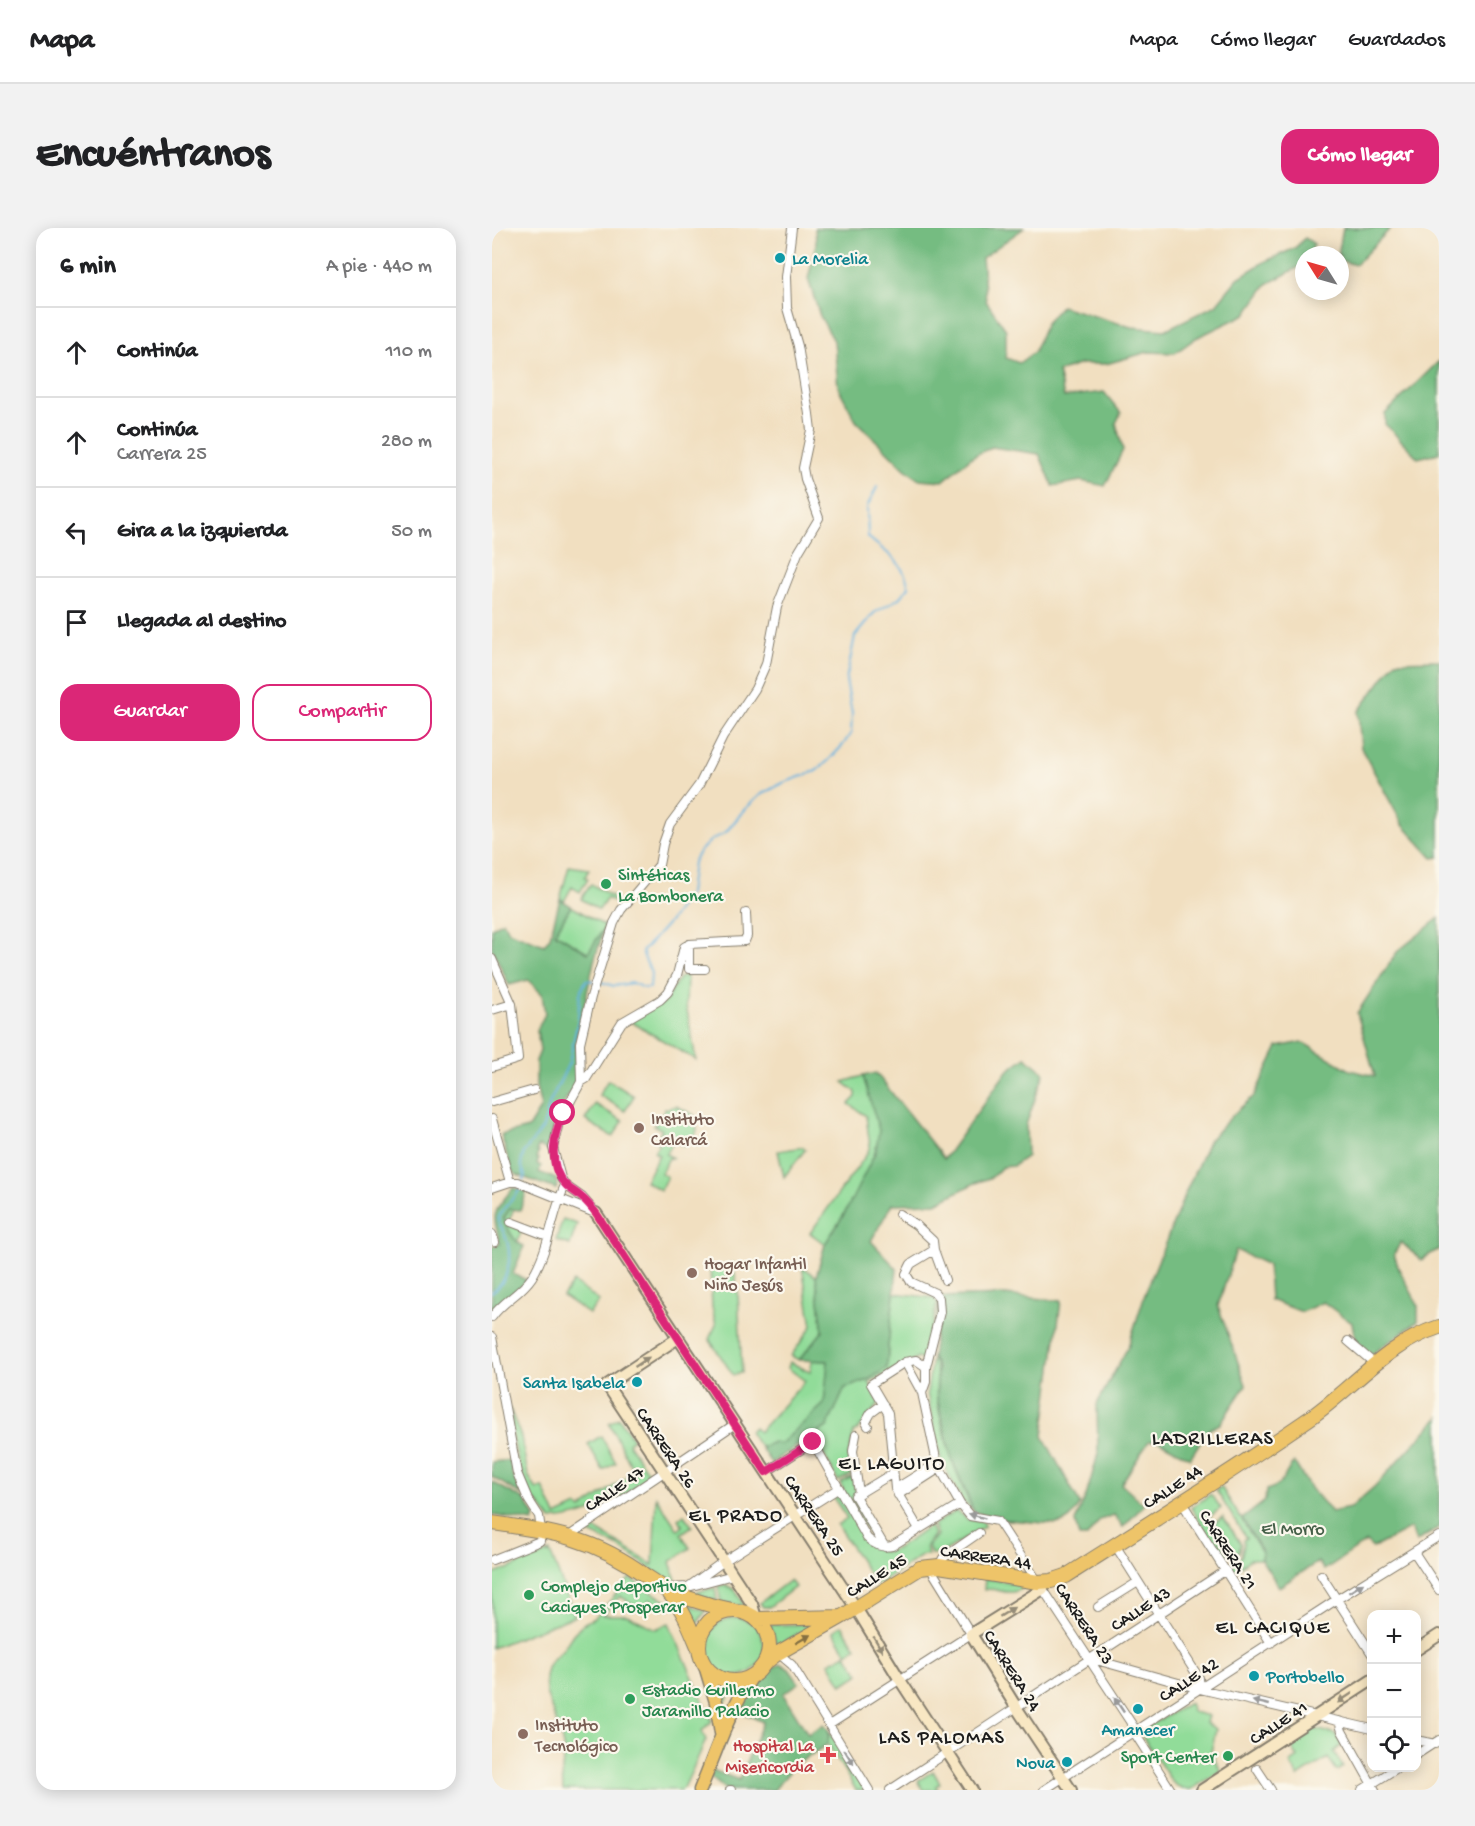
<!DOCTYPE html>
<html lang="es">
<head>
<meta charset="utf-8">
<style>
	body { margin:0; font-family:"Gochi Hand",sans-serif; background:#f2f2f2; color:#202124 }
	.controls { position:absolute; right:18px; bottom:18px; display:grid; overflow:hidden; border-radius:12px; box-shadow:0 3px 15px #0003 }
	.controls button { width:54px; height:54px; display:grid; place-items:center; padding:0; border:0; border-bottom:2px solid #e0e0e0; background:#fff; color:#202124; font:30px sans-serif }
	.compass { position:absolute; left:803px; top:18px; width:54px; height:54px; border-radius:50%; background:#fff; box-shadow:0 3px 15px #0003; rotate:307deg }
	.stop { position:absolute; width:18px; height:18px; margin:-14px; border:4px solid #db2777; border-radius:50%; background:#fff }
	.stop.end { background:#db2777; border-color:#fff; box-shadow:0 2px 6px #0008 }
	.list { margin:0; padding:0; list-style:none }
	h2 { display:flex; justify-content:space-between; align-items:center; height:78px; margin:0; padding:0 24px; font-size:26px }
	h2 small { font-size:20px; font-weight:400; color:#757577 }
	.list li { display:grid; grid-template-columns:39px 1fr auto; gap:18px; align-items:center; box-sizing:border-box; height:90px; padding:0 24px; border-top:2px solid #e0e0e0 }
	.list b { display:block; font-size:22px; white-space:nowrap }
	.list p { margin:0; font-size:20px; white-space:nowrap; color:#757577 }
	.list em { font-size:20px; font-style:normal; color:#757577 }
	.actions { display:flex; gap:12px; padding:18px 24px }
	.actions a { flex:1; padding:14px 0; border:2px solid #db2777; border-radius:18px; text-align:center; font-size:21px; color:#db2777 }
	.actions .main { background:#db2777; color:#fff }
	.icon { flex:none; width:33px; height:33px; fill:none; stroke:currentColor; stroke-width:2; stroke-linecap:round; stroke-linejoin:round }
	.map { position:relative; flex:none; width:947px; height:1562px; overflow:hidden; border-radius:18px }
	header { display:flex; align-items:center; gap:36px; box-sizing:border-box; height:84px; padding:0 30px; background:#fff; border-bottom:2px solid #e0e0e0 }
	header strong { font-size:28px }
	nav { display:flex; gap:33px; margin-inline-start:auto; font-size:21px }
	.intro { display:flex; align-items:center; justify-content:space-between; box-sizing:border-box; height:144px; padding:0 36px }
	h1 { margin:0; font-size:42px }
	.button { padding:15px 27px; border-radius:18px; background:#db2777; color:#fff; font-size:21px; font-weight:700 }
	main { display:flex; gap:36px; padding:0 36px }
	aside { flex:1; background:#fff; border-radius:18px; box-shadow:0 3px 15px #0003 }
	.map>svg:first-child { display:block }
	.green { fill:#91dc99; stroke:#567c5a; stroke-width:1.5 }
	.forest { fill:#74bc81; stroke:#486c4e; stroke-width:1.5 }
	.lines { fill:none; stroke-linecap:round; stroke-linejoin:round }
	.stream { stroke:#66b2df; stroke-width:2 }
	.street-casing { stroke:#867e6e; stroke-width:10 }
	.secondary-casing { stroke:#867e6e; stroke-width:14 }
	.primary-casing { stroke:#867e6e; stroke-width:15 }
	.highway-casing { stroke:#867e6e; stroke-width:16 }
	.street { stroke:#fff; stroke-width:8 }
	.secondary { stroke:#f8e7c3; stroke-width:10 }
	.primary { stroke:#eec469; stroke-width:12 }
	.highway { stroke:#eec469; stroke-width:14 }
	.oneway { fill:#958c78 }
	.oneway2 { fill:#999 }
	.oneway3 { fill:#857042 }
	.route { stroke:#db2777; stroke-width:8 }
	.culture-dot { fill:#0f9aa8; stroke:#fbf7ec; stroke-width:2 }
	.leisure-dot { fill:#2e9e5b; stroke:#fbf7ec; stroke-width:2 }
	.education-dot { fill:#8d6e63; stroke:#fbf7ec; stroke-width:2 }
	.health-dot { fill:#e0444e; stroke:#fbf7ec; stroke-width:2 }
	.labels { text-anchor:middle; stroke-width:4.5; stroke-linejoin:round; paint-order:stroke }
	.culture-label { font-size:18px; fill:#0d838f; stroke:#fbf7ec; text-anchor:start }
	.leisure-label { font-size:18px; fill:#27864d; stroke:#fbf7ec; text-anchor:start }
	.education-label { font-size:18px; fill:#785e54; stroke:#fbf7ec; text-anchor:start }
	.street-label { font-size:18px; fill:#1c1c1c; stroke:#fbf7ec }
	.park-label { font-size:18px; fill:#455f48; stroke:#fbf7ec }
	.health-label { font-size:18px; fill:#be3a42; stroke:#fbf7ec; text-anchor:end }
	.neighbourhood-label { font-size:20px; letter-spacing:1.5px; fill:#1c1c1c; stroke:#fbf7ec }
</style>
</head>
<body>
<header>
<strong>Mapa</strong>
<nav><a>Mapa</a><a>Cómo llegar</a><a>Guardados</a></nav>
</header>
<div class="intro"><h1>Encuéntranos</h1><a class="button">Cómo llegar</a></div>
<main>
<aside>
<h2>6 min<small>A pie · 440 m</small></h2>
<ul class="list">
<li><svg class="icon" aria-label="ahead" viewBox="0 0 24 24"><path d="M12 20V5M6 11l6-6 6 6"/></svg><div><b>Continúa</b></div><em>110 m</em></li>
<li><svg class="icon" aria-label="ahead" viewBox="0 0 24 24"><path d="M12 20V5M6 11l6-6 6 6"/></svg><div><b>Continúa</b><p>Carrera 25</p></div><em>280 m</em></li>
<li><svg class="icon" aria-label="left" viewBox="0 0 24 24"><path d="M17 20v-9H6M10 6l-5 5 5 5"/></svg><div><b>Gira a la izquierda</b></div><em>50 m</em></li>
<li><svg class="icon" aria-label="arrive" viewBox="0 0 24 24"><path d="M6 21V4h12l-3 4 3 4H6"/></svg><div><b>Llegada al destino</b></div></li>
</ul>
<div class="actions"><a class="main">Guardar</a><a>Compartir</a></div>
</aside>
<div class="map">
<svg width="947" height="1562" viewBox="0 0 947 1562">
	<rect width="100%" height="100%" fill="#fbf7ec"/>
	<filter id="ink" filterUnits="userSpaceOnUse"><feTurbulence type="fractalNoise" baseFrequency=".0167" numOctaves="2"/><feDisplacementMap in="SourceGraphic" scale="12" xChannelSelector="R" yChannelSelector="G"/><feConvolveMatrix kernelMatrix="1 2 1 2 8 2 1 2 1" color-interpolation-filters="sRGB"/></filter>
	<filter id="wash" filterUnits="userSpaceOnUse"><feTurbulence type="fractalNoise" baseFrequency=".008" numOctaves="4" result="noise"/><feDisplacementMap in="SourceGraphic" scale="24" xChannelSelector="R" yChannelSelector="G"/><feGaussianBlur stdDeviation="1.35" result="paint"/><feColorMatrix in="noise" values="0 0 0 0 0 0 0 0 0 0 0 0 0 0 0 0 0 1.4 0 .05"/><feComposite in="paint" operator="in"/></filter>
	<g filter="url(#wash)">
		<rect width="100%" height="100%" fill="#f1dfc0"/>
		<!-- green -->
		<path class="green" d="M77 638 97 641 93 649 96 651 88 664 80 659 72 673 68 671Z
			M99 656 127 673 125 676 115 670 107 682 89 671Z
			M79 678 113 698 97 725 63 705Z
			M195 747 194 777 204 832 136 792 173 774 187 750Z
			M371 848C376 865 387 885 387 902 388 930 349 992 333 1016L318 1005 375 926 378 918 374 888 357 876 364 869V864L351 854Z
			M116 852 142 868 133 883 107 867Z
			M103 876 131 893 121 909 93 892Z
			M184 878 202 887 205 902 200 915 195 912 192 918 182 913 174 926 181 930H177L169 945 175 949 168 962 153 953 167 927 162 924 167 915 163 913 170 902 162 897 173 881Z
			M311 919 313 922 292 949 286 923Z
			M22 980 16 995 30 1001 25 1015 13 997 12 990 18 981Z
			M71 991 85 996 78 1017 64 1012Z
			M241 1035 246 1065 250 1145 241 1147 217 1111 224 1097 220 1079 218 1038 226 1039Z
			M310 1038 324 1049 331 1103 307 1132 299 1128 320 1098Z
			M81 1054 107 1073 97 1086 71 1068Z
			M402 1065 443 1070 445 1075 433 1134 426 1130 377 1154 387 1175 365 1203 362 1204 356 1229 359 1247 346 1253 322 1208 335 1199 353 1160 374 1153 395 1140 396 1118Z
			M440 1130C448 1144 443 1157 445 1172 452 1211 464 1249 482 1284L471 1273 449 1233 435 1165Z
			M320 1132 337 1133 332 1176 292 1213 288 1216 281 1214 269 1220 257 1204 262 1199 267 1204 313 1153 296 1140 298 1134 318 1144Z
			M18 1181 29 1209 36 1247 45 1262 51 1259 64 1288 85 1278 89 1281 142 1244 117 1195 127 1190 141 1211 136 1215 159 1249C128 1270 98 1290 59 1292L45 1274 42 1273C27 1246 20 1212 18 1181Z
			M109 1208 124 1235 111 1242 96 1216Z
			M360 1249 364 1266 361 1268 381 1309 378 1308 348 1255Z
			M729 1259 770 1324 769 1331H758L741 1345 739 1337 742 1331 749 1329 752 1316 751 1312 754 1310 724 1262Z
			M719 1266 729 1280 717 1289 721 1295 731 1289 749 1316 747 1324 737 1325 731 1329 699 1280Z
			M346 1268C359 1281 376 1330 398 1323 412 1318 426 1306 438 1298L442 1306 434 1318 436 1327H431L384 1357 345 1297 355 1290 342 1271Z
			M164 1269 186 1302 191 1298 186 1291 192 1287 200 1298 189 1306 198 1320 178 1334 184 1352 179 1354 125 1318 96 1304 100 1299 161 1337Z
			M464 1283 475 1291 491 1294 492 1299 448 1326H439L436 1318 445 1307 441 1297Z
			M58 1324 83 1388 0 1420V1347Z
			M138 1350 177 1375 172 1381 158 1371 150 1382 128 1368 111 1387H135L164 1401 177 1395 220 1493 210 1503 214 1512 192 1560 188 1562H71L70 1542 72 1523 68 1504 54 1465 53 1449 55 1440 59 1433 72 1420 81 1406 92 1395 104 1389Z
			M493 1350 535 1358V1359C529 1360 526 1363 521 1364 511 1366 502 1359 492 1362Z
			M298 1352 303 1359 277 1379H271L268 1375Z
			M234 1357 243 1362 253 1378 229 1374 226 1358Z
			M223 1360 225 1373 200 1365Z
			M193 1375 214 1383 204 1397 192 1376Z
			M214 1419a29 29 0 1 1 58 0a29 29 0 1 1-58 0Z
			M324 1396 285 1418 278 1397Z
			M350 1397 364 1420 355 1425 341 1403Z
			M354 1426 368 1446 350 1457 337 1435Z
			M225 1454 243 1458 232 1476 224 1455Z
			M697 1475 701 1484 716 1488 714 1495 724 1501 719 1524 729 1543 700 1561C693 1562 685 1559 680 1554L649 1506 650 1502Z
			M819 1500 843 1506 850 1517 842 1524 851 1539 845 1543 836 1530 806 1549 798 1535 806 1529 797 1515Z
			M337 1503 374 1562H364L336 1516Z
			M441 1543 448 1555 444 1558 446 1562H432L426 1553Z"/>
		<!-- forest -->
		<path class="forest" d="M323 0H532L490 30 494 73 514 102V130L527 135 542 124 554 95 569 78 639 99 673 102 724 77 746 50 772 34 803 20 813 10 822 16 817 27H812L811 37 775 56 754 86 704 110 683 125 656 124 614 136H589L566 144 572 169 612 164 629 185 624 195 631 222 613 258 589 253 561 258 547 226 500 219 481 228 451 253 427 251 413 241 364 193 346 159 342 113 328 88 316 51 324 16Z
			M851 0H899L863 37 848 32V27H846Z
			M947 133V225L926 230 893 196V186Z
			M947 432V629L941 630 911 597 869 520 866 484 904 433Z
			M68 671 79 678 63 705 96 725 113 698 102 733 84 816 86 847 82 859 67 882 62 894 57 923 47 918 44 923 47 924 44 930 47 931 45 936 49 938 47 944 64 951 65 958 64 961 25 947 20 943 9 907 36 900 49 879 44 859V833L48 823 45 802 53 786 50 766 36 752 17 757 0 720V700L11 693 16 703 52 717 58 709Z
			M947 690V1021L929 1032 909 1014 902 1026 907 1041 926 1077V1093L877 1128 864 1116 860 1095 831 1074 810 1084 778 1072 776 1037 744 1022 726 1078 754 1157 728 1196 716 1202 698 1230 667 1213H657L629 1256 652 1277 631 1299 622 1287 608 1292 595 1309H587L583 1294 595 1265 606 1226 605 1176 636 1119 654 1063 695 961 717 912 746 882 762 868 786 819 810 814 858 842 883 848 865 785 905 724Z
			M534 829 552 845 534 897 535 928 521 938 510 939 500 949 481 956 444 975 400 976 379 1013 405 1041 396 1118 395 1140 374 1153 353 1160 335 1199 279 1235 269 1220 281 1214 288 1216 292 1213 332 1176 336 1133 307 1132 331 1103 324 1049 333 1016 353 985 384 923 387 902 371 848 384 845 452 931 515 843Z
			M21 960 33 962 34 966 28 982 18 981 12 990C15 1001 22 1014 32 1018L21 1046 35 1052 26 1061 0 1080V1019L8 1016C0 983 0 986 21 960Z
			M513 1067 569 1073 551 1208 588 1276C582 1287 577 1294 564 1296L505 1291 482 1284 459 1229 445 1169V1139L440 1130 448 1069Z
			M947 1189V1299L924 1314 919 1300 881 1320 874 1314 832 1342 826 1334 787 1359 769 1331 770 1323 750 1291 773 1273 774 1262C795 1256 790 1247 802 1234L818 1260 839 1284 858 1280 883 1258Z
			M18 1232 21 1247 30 1267 0 1249V1234Z
			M0 1254 33 1272 43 1289 41 1294 0 1287Z
			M289 1436 297 1441 307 1455 291 1466 316 1506 332 1496 337 1503 336 1516 303 1537 282 1562H234L217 1548 220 1542 247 1552 271 1494 249 1484 246 1480C253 1465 272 1440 289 1436Z"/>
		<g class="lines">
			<!-- stream -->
			<path class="stream" d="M31 953 33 948 29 936 32 924 51 900 58 874 77 835 86 792 88 766 94 752 109 754 122 758 140 755 152 760H158L159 745 150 724 178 693 197 666 201 634 207 624 218 613 234 604 252 582 268 567 291 555 324 543 336 533 351 517 359 505 360 486 354 452 363 408 382 385 406 371 417 359C410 331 396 327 376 309L375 279 385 259
				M0 1064C20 1050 21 1023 11 1003 9 998 6 995 7 990 10 978 25 970 29 959"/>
		</g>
	</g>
	<g filter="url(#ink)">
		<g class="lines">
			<defs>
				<path id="street" d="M197 716V741H213
					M0 731 20 776 26 831 0 839
					M0 782 20 776
					M89 854 88 815 99 769 122 695 129 682 167 637 171 616 178 596 207 557 231 509 263 461 274 436 285 379 306 325 327 290 313 251 311 240 319 202 317 186 306 118 295 80 294 49 300 0
					M0 874 42 862
					M0 891 18 954
					M0 960 18 954H26L103 985
					M104 985 90 969 73 957 69 950 61 920 67 894 89 854 94 851 130 794 168 772 176 764 185 747 192 719 197 716 253 713 255 708 254 685
					M407 986 424 997 441 1013 442 1022 419 1036 414 1046 419 1054 443 1065 447 1070 448 1084 434 1139
					M19 994 56 1008
					M0 1006 3 1014
					M442 1022 453 1052
					M0 1089C11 1073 29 1066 40 1049 57 1022 60 986 73 957
					M0 1109 25 1245 36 1271 47 1288 49 1302 48 1313 0 1332
					M856 1113 883 1136
					M413 1134 430 1165 445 1235 468 1276 478 1288 506 1293 546 1354
					M376 1198 374 1194 379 1185 391 1176
					M364 1207 361 1223 367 1265
					M274 1244 321 1214 375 1310C383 1317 389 1320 400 1318L468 1276
					M403 1261 445 1235
					M406 1267 448 1240
					M689 1273 779 1415
					M427 1301 403 1261 396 1185 379 1156 413 1134 424 1132 434 1139V1154L430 1165
					M77 1308 243 1196
					M623 1317 707 1450 708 1461
					M393 1319 363 1268 401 1245
					M922 1324 947 1362
					M447 1338 451 1330 487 1305
					M829 1347 880 1426
					M196 1359 232 1333 347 1260
					M175 1360 196 1359 241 1347
					M551 1361 641 1498 642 1504 679 1562
					M606 1379 646 1354
					M286 1425 300 1437 377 1562
					M597 1430 708 1461 880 1501
					M847 1493 850 1503 883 1562
					M337 1497 479 1406 437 1338
					M924 1512 943 1516
					M924 1527 947 1512
					M765 1541 779 1562
					M238 1562H239
					M398 1562 734 1342
					M552 1562 844 1372 947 1308
					M870 1562 905 1540"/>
				<path id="secondary" d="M104 985 364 1380 408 1452 480 1562
					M186 1110 115 1157 241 1347 260 1376 264 1390
					M546 1354 551 1361 479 1406 524 1479 579 1562
					M924 1422 947 1407
					M710 1562 880 1452"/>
				<path id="primary" d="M214 1441 224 1474 229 1505
					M208 1562C224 1524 236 1485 259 1450"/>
				<path id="highway" d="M0 1295C61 1304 103 1310 154 1348 162 1353 170 1358 177 1365 191 1380 199 1402 207 1421
					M176 1364 218 1377 240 1382
					M207 1418a35 35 0 1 1 70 0a35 35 0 1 1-70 0Z
					M266 1391 349 1389
					M273 1435 286 1425 351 1388 428 1340 447 1338 546 1354 559 1353 574 1348C656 1296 738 1245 818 1190 862 1159 894 1116 947 1099"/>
			</defs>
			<!-- street casing -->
			<use href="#street" class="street-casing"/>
			<!-- secondary casing -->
			<use href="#secondary" class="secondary-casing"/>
			<!-- primary casing -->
			<use href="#primary" class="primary-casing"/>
			<!-- highway casing -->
			<use href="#highway" class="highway-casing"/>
			<!-- street -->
			<use href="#street" class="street"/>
			<!-- secondary -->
			<use href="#secondary" class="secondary"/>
			<!-- primary -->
			<use href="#primary" class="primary"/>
			<!-- highway -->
			<use href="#highway" class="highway"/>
		</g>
		<!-- one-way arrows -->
		<defs><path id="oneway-solid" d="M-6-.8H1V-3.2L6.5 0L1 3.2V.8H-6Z" transform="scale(1.5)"/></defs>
		<g class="oneway">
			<use href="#oneway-solid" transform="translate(150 1134) rotate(-34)"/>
			<use href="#oneway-solid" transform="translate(515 1384) rotate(-32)"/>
			<use href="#oneway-solid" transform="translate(386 1416) rotate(59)"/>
			<use href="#oneway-solid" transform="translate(853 1470) rotate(146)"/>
		</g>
		<g class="oneway2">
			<use href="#oneway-solid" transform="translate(485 1288) rotate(-163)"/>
			<use href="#oneway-solid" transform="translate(864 1360) rotate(-32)"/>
			<use href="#oneway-solid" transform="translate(769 1475) rotate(-167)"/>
			<use href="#oneway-solid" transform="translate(627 1477) rotate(-124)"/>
			<use href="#oneway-solid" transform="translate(357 1529) rotate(58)"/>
		</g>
		<use class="oneway3" href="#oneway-solid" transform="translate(311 1411) rotate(-30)"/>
	</g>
	<g class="lines" filter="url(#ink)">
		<!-- route -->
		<path class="route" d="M71 885C62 905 55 938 73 956 77 961 84 964 88 968 95 973 99 979 104 985L274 1244 321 1214"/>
	</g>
	<!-- markers -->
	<g class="culture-dot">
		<circle cx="288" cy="30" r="6"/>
		<circle cx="145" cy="1154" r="6"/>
		<circle cx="762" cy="1448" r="6"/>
		<circle cx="646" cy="1481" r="6"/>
		<circle cx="575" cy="1534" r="6"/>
	</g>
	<g class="leisure-dot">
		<circle cx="114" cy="656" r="6"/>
		<circle cx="37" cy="1367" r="6"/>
		<circle cx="138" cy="1471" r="6"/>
		<circle cx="736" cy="1528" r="6"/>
	</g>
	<g class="education-dot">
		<circle cx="147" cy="900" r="6"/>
		<circle cx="200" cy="1045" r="6"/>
		<circle cx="31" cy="1506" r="6"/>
	</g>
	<path class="health-dot" d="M333 1518h6v6h6v6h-6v6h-6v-6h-6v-6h6z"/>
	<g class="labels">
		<!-- culture labels -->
		<g class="culture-label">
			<text x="300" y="36">La Morelia</text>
			<text x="133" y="1160" text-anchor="end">Santa Isabela</text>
			<text x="774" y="1454">Portobello</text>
			<text x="646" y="1507" text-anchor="middle">Amanecer</text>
			<text x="563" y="1540" text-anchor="end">Nova</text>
		</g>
		<!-- leisure labels -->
		<g class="leisure-label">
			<text x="126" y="652">Sintéticas<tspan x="126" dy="21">La Bombonera</tspan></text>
			<text x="49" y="1363">Complejo deportivo<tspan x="49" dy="21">Caciques Prosperar</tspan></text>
			<text x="150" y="1467">Estadio Guillermo<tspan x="150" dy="21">Jaramillo Palacio</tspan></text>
			<text x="724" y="1534" text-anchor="end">Sport Center</text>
		</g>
		<!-- education labels -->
		<g class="education-label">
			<text x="159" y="896">Instituto<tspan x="159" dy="21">Calarcá</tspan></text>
			<text x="212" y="1041">Hogar Infantil<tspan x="212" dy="21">Niño Jesús</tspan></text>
			<text x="43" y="1502">Instituto<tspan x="43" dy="21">Tecnológico</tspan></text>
		</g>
		<!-- street labels -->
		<g class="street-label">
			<text transform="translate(175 1219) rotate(56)" y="6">CARRERA 26</text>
			<text transform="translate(680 1258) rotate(-33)" y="6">CALLE 44</text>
			<text transform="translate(122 1260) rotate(-34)" y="6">CALLE 47</text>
			<text transform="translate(323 1287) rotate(56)" y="6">CARRERA 25</text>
			<text transform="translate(737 1321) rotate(57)" y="6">CARRERA 21</text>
			<text transform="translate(494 1328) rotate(8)" y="6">CARRERA 44</text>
			<text transform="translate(384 1347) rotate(-32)" y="6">CALLE 45</text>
			<text transform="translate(648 1380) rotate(-33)" y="6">CALLE 43</text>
			<text transform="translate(593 1395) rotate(57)" y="6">CARRERA 23</text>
			<text transform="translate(521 1442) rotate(58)" y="6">CARRERA 24</text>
			<text transform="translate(696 1451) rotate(-33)" y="6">CALLE 42</text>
			<text transform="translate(786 1494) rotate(-33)" y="6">CALLE 41</text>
		</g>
		<!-- park labels -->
		<g class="park-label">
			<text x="801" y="1306">El Morro</text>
		</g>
		<!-- health labels -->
		<g class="health-label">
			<text x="322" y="1523">Hospital La<tspan x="322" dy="21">Misericordia</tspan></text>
		</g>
		<!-- neighbourhood labels -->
		<g class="neighbourhood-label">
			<text x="721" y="1216">LADRILLERAS</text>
			<text x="400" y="1241">EL LAGUITO</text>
			<text x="244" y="1293">EL PRADO</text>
			<text x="781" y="1405">EL CACIQUE</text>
			<text x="450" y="1515">LAS PALOMAS</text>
		</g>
	</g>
</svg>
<div class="controls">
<button>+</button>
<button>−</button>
<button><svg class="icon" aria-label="locate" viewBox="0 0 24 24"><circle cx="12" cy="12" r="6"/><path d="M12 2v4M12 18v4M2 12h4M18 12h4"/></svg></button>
</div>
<svg class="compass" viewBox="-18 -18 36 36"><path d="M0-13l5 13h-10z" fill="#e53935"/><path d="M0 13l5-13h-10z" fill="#757577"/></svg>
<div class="stop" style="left:71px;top:885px"></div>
<div class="stop end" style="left:321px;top:1214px"></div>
</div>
</main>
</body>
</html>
